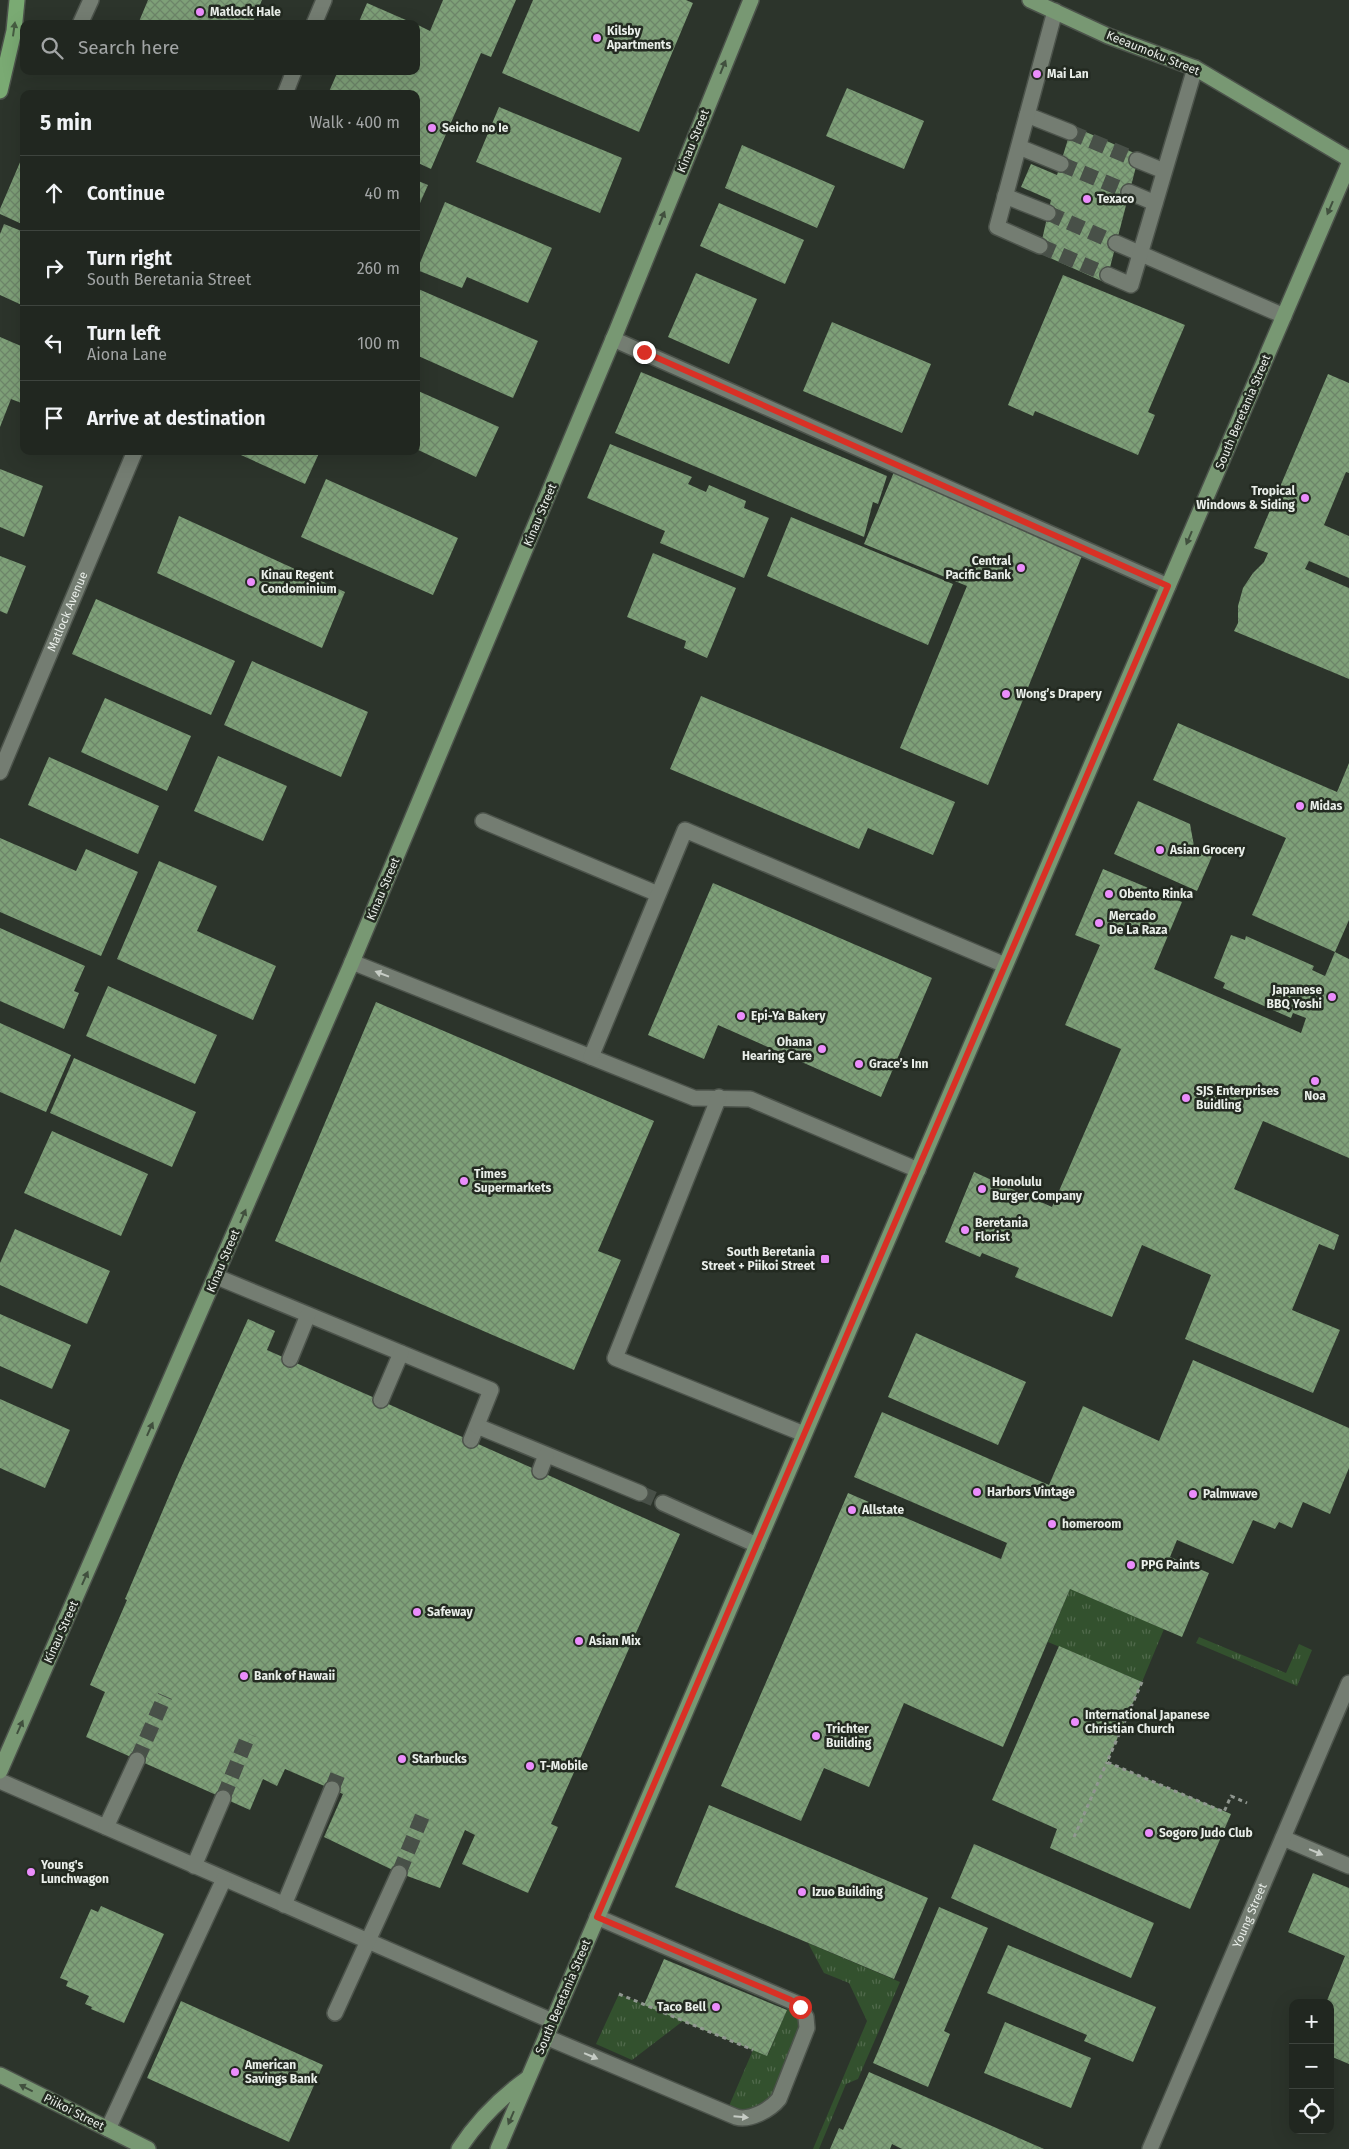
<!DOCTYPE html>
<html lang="en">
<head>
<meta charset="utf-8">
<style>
	body { margin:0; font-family:"Fira Sans",sans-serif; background:#292f29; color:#f1f3f6 }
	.controls { position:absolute; right:15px; bottom:15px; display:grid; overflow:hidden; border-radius:10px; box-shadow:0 5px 20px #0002 }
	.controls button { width:45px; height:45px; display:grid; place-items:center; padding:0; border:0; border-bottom:1px solid #3e443e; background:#212720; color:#f1f3f6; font:25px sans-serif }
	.stop { position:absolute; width:15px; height:15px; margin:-11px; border:4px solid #d93025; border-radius:50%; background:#fff }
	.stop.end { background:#d93025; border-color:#fff; box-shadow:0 1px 5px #0008 }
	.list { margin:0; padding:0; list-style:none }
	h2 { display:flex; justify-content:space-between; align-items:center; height:65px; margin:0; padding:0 20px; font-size:21px }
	h2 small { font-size:16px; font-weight:400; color:#a2a5a5 }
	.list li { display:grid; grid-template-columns:32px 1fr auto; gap:15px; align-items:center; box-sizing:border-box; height:75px; padding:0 20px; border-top:1px solid #3e443e }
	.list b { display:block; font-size:19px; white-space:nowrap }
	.list p { margin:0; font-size:16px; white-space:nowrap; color:#a2a5a5 }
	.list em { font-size:16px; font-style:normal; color:#a2a5a5 }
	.icon { flex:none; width:28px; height:28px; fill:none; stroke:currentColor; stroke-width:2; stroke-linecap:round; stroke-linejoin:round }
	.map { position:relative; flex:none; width:1349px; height:2149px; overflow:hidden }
	.search { position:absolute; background:#212720; box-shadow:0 5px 20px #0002; left:20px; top:20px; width:400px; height:55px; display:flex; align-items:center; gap:12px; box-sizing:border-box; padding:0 18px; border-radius:10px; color:#a2a5a5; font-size:19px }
	.panel { position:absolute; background:#212720; box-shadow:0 5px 20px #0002; left:20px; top:90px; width:400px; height:365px; border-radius:10px }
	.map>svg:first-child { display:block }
	.grass { fill:url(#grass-tufts) }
	.building { fill:url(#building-cross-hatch) }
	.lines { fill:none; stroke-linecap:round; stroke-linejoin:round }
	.minor-tunnel { stroke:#485048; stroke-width:15; stroke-dasharray:15 8; stroke-linecap:butt }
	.minor-casing { stroke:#4c534b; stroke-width:18 }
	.major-casing { stroke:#4c534b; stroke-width:18 }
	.highway-casing { stroke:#4c534b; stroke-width:18 }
	.path { stroke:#909790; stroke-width:3; stroke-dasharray:4 4; stroke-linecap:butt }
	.minor { stroke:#747d72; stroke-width:15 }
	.major { stroke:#789873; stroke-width:15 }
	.highway { stroke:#7aaa73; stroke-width:15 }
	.oneway { fill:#465d42 }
	.oneway2 { fill:#41503e }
	.oneway3 { fill:#c6ccc5 }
	.route { stroke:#d93025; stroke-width:6 }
	.poi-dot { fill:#eb8dfc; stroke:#232a21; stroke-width:2 }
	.labels { text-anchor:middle; stroke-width:5; stroke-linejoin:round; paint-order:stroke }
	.poi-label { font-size:12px; font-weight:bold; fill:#e9eee9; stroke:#232a21; text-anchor:start }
	.street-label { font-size:12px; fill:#e9eee9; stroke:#232a21 }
</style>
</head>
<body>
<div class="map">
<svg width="1349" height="2149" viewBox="0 0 1349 2149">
	<defs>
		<pattern id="grass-tufts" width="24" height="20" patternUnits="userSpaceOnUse" patternTransform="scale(1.25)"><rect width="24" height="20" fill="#33512e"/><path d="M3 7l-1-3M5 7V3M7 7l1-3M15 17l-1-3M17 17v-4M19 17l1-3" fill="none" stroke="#516a4c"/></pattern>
		<pattern id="building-cross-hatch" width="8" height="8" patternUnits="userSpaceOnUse" patternTransform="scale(1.25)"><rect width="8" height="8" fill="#7ea078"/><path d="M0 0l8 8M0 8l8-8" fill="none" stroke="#6d8569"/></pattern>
	</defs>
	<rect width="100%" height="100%" fill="#2c342b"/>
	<!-- grass -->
	<path class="grass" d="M1070 1589 1164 1629 1142 1682 1048 1642Z
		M1199 1637 1286 1673 1299 1644 1312 1650 1297 1686 1196 1643Z
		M808 1943 900 1982 858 2079 846 2084 819 2149H813L867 2021 849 1983 824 1973Z
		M619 1994 683 2021 632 2060 596 2044Z
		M791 2000 804 2011 779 2099 748 2118 726 2113 753 2050 768 2055Z"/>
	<!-- building -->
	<path class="building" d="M148 0H262L252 24H138Z
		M443 0H516L491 57 481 53 431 169 416 162V94H328L338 71H416V24L430 31Z
		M533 0H686L693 3 639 132 502 73Z
		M367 3 415 24H358Z
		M847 88 924 121 904 169 826 136Z
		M499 107 622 158 600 213 476 162Z
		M1072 126 1139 155 1106 283 1039 253 1051 200 1021 187 1031 164 1057 175Z
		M742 145 835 186 817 228 725 188Z
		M24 153V225L0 214V209Z
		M416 180 428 185 416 212Z
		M445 202 552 248 528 303 467 277 462 288 417 270Z
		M719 203 804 240 785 284 700 246Z
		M4 224 24 232V306L0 295V234Z
		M696 273 757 299 729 364 668 337Z
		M1063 275 1185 325 1148 412 1155 415 1138 455 1035 411 1033 416 1008 405Z
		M416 288 538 341 513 398 416 355Z
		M832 322 931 364 902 433 803 391Z
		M0 337 21 346 24 340V404L11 399 0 427Z
		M641 372 887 476 878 504 873 502 864 537 615 433Z
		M1328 374 1349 383V473L1346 472 1324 525 1349 536V578L1309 561 1305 569 1349 588V679L1234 631 1238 623V606L1243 588 1253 573 1264 562 1268 553 1254 548Z
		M416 390 499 427 476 477 416 449Z
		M610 444 692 477 688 484 706 492 709 485 746 501 744 508 769 518 744 578 660 543 665 531 587 498Z
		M232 451H320L305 484Z
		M0 469 43 486 24 537 0 527Z
		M894 472 1084 551 988 785 900 748 967 586 864 544Z
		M326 479 458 538 433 595 301 537Z
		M179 516 345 592 322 648 157 573Z
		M791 517 953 584 928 645 767 576Z
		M653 553 736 588 707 658 684 648 686 641 627 617Z
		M0 556 26 566 7 614 0 611Z
		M96 599 235 661 211 715 72 654Z
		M252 661 368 712 341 777 224 725Z
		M701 696 955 802 933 855 868 828 859 849 670 769Z
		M105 698 191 736 167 791 81 752Z
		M1178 723 1337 792 1349 763V920L1335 952 1252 915 1286 838 1153 780Z
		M218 756 287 786 263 841 194 811Z
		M49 757 159 806 138 854 28 805Z
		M1138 801 1190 824 1194 846 1213 854 1197 891 1114 854Z
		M0 838 76 871 86 849 138 872 101 956 0 912Z
		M159 861 217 886 197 931 276 966 253 1020 117 959Z
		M1103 869 1182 902 1154 969 1301 1033 1306 1018 1293 1013 1291 1018 1223 988 1225 983 1214 978 1231 935 1245 940 1246 936 1314 966 1312 970 1325 976 1335 952 1349 959V1158L1263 1121 1234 1189 1339 1235 1334 1250 1319 1244 1292 1310 1340 1330 1313 1393 1185 1339 1211 1275 1142 1245 1112 1317 1015 1277 1019 1268 982 1253 980 1257 945 1242 974 1172 1052 1207 1121 1049 1065 1025 1100 945 1075 935Z
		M713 883 932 978 881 1097 718 1025 704 1059 648 1035Z
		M0 928 85 966 74 991 79 993 64 1029 0 1001Z
		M108 986 217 1035 195 1084 86 1036Z
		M376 1002 654 1121 598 1251 621 1260 574 1370 275 1241Z
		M0 1023 71 1055 46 1112 0 1092Z
		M74 1058 196 1112 172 1167 50 1113Z
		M52 1131 148 1174 121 1236 24 1193Z
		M15 1229 110 1271 87 1324 0 1285V1263Z
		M0 1314 71 1345 52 1389 0 1366Z
		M248 1319 275 1331 267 1350 680 1534 551 1824 558 1827 528 1893 462 1864 475 1835 465 1830 440 1888 399 1873 324 1837 343 1794 285 1769 277 1786 263 1779 250 1810 86 1737 105 1692 90 1685 127 1600 125 1599 180 1470Z
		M916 1333 1026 1382 998 1445 888 1397Z
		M1193 1360 1349 1428V1468L1330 1514 1303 1502 1292 1528 1279 1522 1275 1529 1253 1520 1233 1564 1177 1540 1170 1557 1209 1573 1182 1637 1070 1589 1003 1747 904 1703 869 1787 824 1768 801 1821 721 1786 848 1493 1001 1559 1007 1543 854 1477 882 1412 1049 1485 1083 1406 1159 1441Z
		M0 1399 70 1430 45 1488 0 1468Z
		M1059 1646 1142 1682 1107 1762 1231 1814 1190 1909 1050 1848 1057 1829 992 1800Z
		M709 1805 928 1898 894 1979 675 1887Z
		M974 1844 1154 1923 1131 1978 951 1898Z
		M1313 1873 1349 1888V2064L1330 2056V2003H1326L1345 1956 1288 1932Z
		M101 1906 164 1934 124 2023 91 2009 92 2007 85 2004 89 1996 66 1986 68 1981 60 1978 91 1909 98 1912Z
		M939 1907 988 1928 944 2031 950 2034 928 2087 873 2063Z
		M1008 1945 1156 2007 1133 2062 1084 2041 1087 2035 987 1993Z
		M664 1959 787 2010 767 2056 644 2005Z
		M181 2001 323 2065 289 2142 147 2078Z
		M1005 2022 1091 2058 1071 2108 984 2073Z
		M869 2072 1044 2149H902L892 2144 890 2149H830L839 2128 843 2130Z"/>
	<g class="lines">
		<!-- minor-tunnel -->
		<path class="minor-tunnel" d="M1070 132 1137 160
			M1061 164 1129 192
			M1048 213 1116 243
			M1040 246 1108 275
			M640 1493 663 1503
			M137 1760 165 1696
			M332 1789 338 1774
			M223 1798 249 1734
			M399 1873 424 1812"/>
		<defs>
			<g id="minor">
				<path d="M81 22 91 0"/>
				<path d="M314 24 324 0"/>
				<path d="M285 94 294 71"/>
				<path d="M1027 115 1070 132"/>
				<path d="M1019 147 1061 164"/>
				<path d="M1137 160 1164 171"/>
				<path d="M1129 192 1155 203"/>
				<path d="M1005 196 1048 213"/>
				<path d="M1116 243 1284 316"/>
				<path d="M1040 246 997 227 1055 11"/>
				<path d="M1108 275 1131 285 1195 68"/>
				<path d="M613 339 1168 586"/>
				<path id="s1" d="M0 772 135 451"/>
				<path d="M483 821 658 894"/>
				<path d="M352 962 694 1098 750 1099 918 1170"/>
				<path d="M591 1057 685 830 1005 965"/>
				<path d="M719 1097 615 1358 804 1434"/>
				<path d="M217 1277 491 1390 471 1440"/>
				<path d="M290 1359 308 1315"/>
				<path d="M381 1400 401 1353"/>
				<path d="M477 1426 640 1493"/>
				<path d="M540 1471 546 1455"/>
				<path d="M663 1503 757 1545"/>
				<path d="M0 1781 552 2021"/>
				<path d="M106 1827 137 1760"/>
				<path d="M1283 1838 1349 1866"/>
				<path d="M194 1866 223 1798"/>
				<path d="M284 1905 332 1789"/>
				<path d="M335 2013 399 1873"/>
				<path d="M546 2037 736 2117C750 2121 770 2110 779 2099L807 2028 806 2017 796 2003 597 1917"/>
				<path d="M108 2129 224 1879"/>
				<path id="s2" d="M1150 2149 1349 1683"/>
			</g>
			<path id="major" d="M1030 0 1108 36 1195 68 1349 159
				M0 1771 350 967 617 330 751 0
				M0 2075 148 2149
				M459 2149C478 2120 500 2098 528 2078
				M498 2149 1349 164"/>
			<path id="highway" d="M0 91 14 31 17 0"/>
		</defs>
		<!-- minor casing -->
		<use href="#minor" class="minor-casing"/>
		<!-- major casing -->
		<use href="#major" class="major-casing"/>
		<!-- highway casing -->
		<use href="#highway" class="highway-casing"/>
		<!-- path -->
		<path class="path" d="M1142 1682 1107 1762 1224 1812 1231 1796 1247 1803
			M1074 1837 1107 1762
			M619 1994 753 2050"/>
		<!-- minor -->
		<use href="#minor" class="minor"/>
		<!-- major -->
		<use href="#major" class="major"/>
		<!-- highway -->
		<use href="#highway" class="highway"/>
	</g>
	<!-- one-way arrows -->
	<defs><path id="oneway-solid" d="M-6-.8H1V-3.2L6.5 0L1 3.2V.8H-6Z" transform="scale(1.25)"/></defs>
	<use class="oneway" href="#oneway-solid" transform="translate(14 29) rotate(-82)"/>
	<g class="oneway2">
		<use href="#oneway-solid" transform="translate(723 67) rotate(-68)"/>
		<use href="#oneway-solid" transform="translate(1330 208) rotate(113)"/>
		<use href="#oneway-solid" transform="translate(662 218) rotate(-68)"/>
		<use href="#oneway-solid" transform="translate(1189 538) rotate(113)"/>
		<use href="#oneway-solid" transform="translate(243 1216) rotate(-67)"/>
		<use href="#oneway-solid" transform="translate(150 1429) rotate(-66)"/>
		<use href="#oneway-solid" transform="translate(85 1578) rotate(-66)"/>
		<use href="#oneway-solid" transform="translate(20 1727) rotate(-66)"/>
		<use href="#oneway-solid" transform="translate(26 2088) rotate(-153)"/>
		<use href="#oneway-solid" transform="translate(511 2118) rotate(113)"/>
	</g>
	<g class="oneway3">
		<use href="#oneway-solid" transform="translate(382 974) rotate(-159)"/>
		<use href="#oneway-solid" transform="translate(1316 1852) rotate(23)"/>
		<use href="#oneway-solid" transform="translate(591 2056) rotate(23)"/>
		<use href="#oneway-solid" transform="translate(741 2117) rotate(5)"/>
	</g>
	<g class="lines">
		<!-- route -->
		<path class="route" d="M644 352 1168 586 597 1917 791 2000 800 2007"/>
	</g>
	<!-- markers -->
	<g class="poi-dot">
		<circle cx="200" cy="12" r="5"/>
		<circle cx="597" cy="38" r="5"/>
		<circle cx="1037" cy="74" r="5"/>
		<circle cx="432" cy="128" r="5"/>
		<circle cx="1087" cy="199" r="5"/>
		<circle cx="1305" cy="498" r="5"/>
		<circle cx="1021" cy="568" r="5"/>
		<circle cx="251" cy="582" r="5"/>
		<circle cx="1006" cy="694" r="5"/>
		<circle cx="1300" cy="806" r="5"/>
		<circle cx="1160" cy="850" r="5"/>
		<circle cx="1109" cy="894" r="5"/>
		<circle cx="1099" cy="923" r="5"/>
		<circle cx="1332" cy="997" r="5"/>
		<circle cx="741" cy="1016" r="5"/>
		<circle cx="822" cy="1049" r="5"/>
		<circle cx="859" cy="1064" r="5"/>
		<circle cx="1315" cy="1081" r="5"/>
		<circle cx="1186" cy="1098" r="5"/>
		<circle cx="464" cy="1181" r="5"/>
		<circle cx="982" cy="1189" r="5"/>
		<circle cx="965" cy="1230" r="5"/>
		<rect x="820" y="1254" width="10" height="10" rx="2.5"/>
		<circle cx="977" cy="1492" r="5"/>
		<circle cx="1193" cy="1494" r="5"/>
		<circle cx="852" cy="1510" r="5"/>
		<circle cx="1052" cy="1524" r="5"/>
		<circle cx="1131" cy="1565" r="5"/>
		<circle cx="417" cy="1612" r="5"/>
		<circle cx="579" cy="1641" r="5"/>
		<circle cx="244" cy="1676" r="5"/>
		<circle cx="1075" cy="1722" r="5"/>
		<circle cx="816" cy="1736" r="5"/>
		<circle cx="402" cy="1759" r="5"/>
		<circle cx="530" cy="1766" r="5"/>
		<circle cx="1149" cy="1833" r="5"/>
		<circle cx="31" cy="1872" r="5"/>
		<circle cx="802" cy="1892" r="5"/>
		<circle cx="716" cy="2007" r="5"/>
		<circle cx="235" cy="2072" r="5"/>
	</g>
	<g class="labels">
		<!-- poi labels -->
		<g class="poi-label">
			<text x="210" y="16">Matlock Hale</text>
			<text x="607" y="35">Kilsby<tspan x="607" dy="14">Apartments</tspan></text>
			<text x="1047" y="78">Mai Lan</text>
			<text x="442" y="132">Seicho no Ie</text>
			<text x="1097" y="203">Texaco</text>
			<text x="1295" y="495" text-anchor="end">Tropical<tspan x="1295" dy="14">Windows &amp; Siding</tspan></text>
			<text x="1011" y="565" text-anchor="end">Central<tspan x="1011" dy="14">Pacific Bank</tspan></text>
			<text x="261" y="579">Kinau Regent<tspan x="261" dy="14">Condominium</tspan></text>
			<text x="1016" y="698">Wong’s Drapery</text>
			<text x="1310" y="810">Midas</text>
			<text x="1170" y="854">Asian Grocery</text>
			<text x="1119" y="898">Obento Rinka</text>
			<text x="1109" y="920">Mercado<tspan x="1109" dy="14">De La Raza</tspan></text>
			<text x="1322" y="994" text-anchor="end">Japanese<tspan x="1322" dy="14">BBQ Yoshi</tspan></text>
			<text x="751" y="1020">Epi-Ya Bakery</text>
			<text x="812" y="1046" text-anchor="end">Ohana<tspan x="812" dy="14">Hearing Care</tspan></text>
			<text x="869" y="1068">Grace’s Inn</text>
			<text x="1196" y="1095">SJS Enterprises<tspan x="1196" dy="14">Buidling</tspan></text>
			<text x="1315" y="1100" text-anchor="middle">Noa</text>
			<text x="474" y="1178">Times<tspan x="474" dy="14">Supermarkets</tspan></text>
			<text x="992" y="1186">Honolulu<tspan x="992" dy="14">Burger Company</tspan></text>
			<text x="975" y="1227">Beretania<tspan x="975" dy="14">Florist</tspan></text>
			<text x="815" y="1256" text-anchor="end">South Beretania<tspan x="815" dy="14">Street + Piikoi Street</tspan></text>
			<text x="987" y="1496">Harbors Vintage</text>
			<text x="1203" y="1498">Palmwave</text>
			<text x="862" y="1514">Allstate</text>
			<text x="1062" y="1528">homeroom</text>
			<text x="1141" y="1569">PPG Paints</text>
			<text x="427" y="1616">Safeway</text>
			<text x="589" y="1645">Asian Mix</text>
			<text x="254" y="1680">Bank of Hawaii</text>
			<text x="1085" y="1719">International Japanese<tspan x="1085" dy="14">Christian Church</tspan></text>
			<text x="826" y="1733">Trichter<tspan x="826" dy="14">Building</tspan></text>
			<text x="412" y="1763">Starbucks</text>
			<text x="540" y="1770">T-Mobile</text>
			<text x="1159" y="1837">Sogoro Judo Club</text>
			<text x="41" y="1869">Young's<tspan x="41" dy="14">Lunchwagon</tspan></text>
			<text x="812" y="1896">Izuo Building</text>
			<text x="706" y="2011" text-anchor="end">Taco Bell</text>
			<text x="245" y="2069">American<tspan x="245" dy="14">Savings Bank</tspan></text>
		</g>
		<!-- street labels -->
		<g class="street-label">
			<text transform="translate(1153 53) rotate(22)" y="4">Keeaumoku Street</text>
			<text transform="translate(693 141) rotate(-68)" y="4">Kinau Street</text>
			<text transform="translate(1243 412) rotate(-67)" y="4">South Beretania Street</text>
			<text transform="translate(540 515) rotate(-67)" y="4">Kinau Street</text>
			<text dy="4" stroke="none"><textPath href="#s1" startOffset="174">Matlock Avenue</textPath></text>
			<text transform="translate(383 889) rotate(-67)" y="4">Kinau Street</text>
			<text transform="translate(223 1261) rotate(-67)" y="4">Kinau Street</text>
			<text transform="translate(61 1632) rotate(-66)" y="4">Kinau Street</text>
			<text dy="4" stroke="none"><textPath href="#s2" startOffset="254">Young Street</textPath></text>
			<text transform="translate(563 1997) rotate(-67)" y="4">South Beretania Street</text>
			<text transform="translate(74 2112) rotate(27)" y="4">Piikoi Street</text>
		</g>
	</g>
</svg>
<div class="controls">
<button>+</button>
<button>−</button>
<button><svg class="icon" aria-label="locate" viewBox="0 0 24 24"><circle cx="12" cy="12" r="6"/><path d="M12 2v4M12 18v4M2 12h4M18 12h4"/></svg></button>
</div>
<div class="stop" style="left:800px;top:2007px"></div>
<div class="stop end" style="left:644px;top:352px"></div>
<div class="search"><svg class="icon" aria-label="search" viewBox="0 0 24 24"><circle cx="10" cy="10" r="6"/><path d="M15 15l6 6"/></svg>Search here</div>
<section class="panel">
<h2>5 min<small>Walk · 400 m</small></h2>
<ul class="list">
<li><svg class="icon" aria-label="ahead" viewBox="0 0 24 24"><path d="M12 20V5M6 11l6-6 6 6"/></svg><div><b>Continue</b></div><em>40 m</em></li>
<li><svg class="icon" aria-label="right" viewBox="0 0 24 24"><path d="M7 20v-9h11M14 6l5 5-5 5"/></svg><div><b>Turn right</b><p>South Beretania Street</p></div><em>260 m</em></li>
<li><svg class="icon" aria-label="left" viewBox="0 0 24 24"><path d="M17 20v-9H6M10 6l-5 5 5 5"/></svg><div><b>Turn left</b><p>Aiona Lane</p></div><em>100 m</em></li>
<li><svg class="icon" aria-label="arrive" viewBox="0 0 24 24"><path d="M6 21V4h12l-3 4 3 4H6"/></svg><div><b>Arrive at destination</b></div></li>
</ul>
</section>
</div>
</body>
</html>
